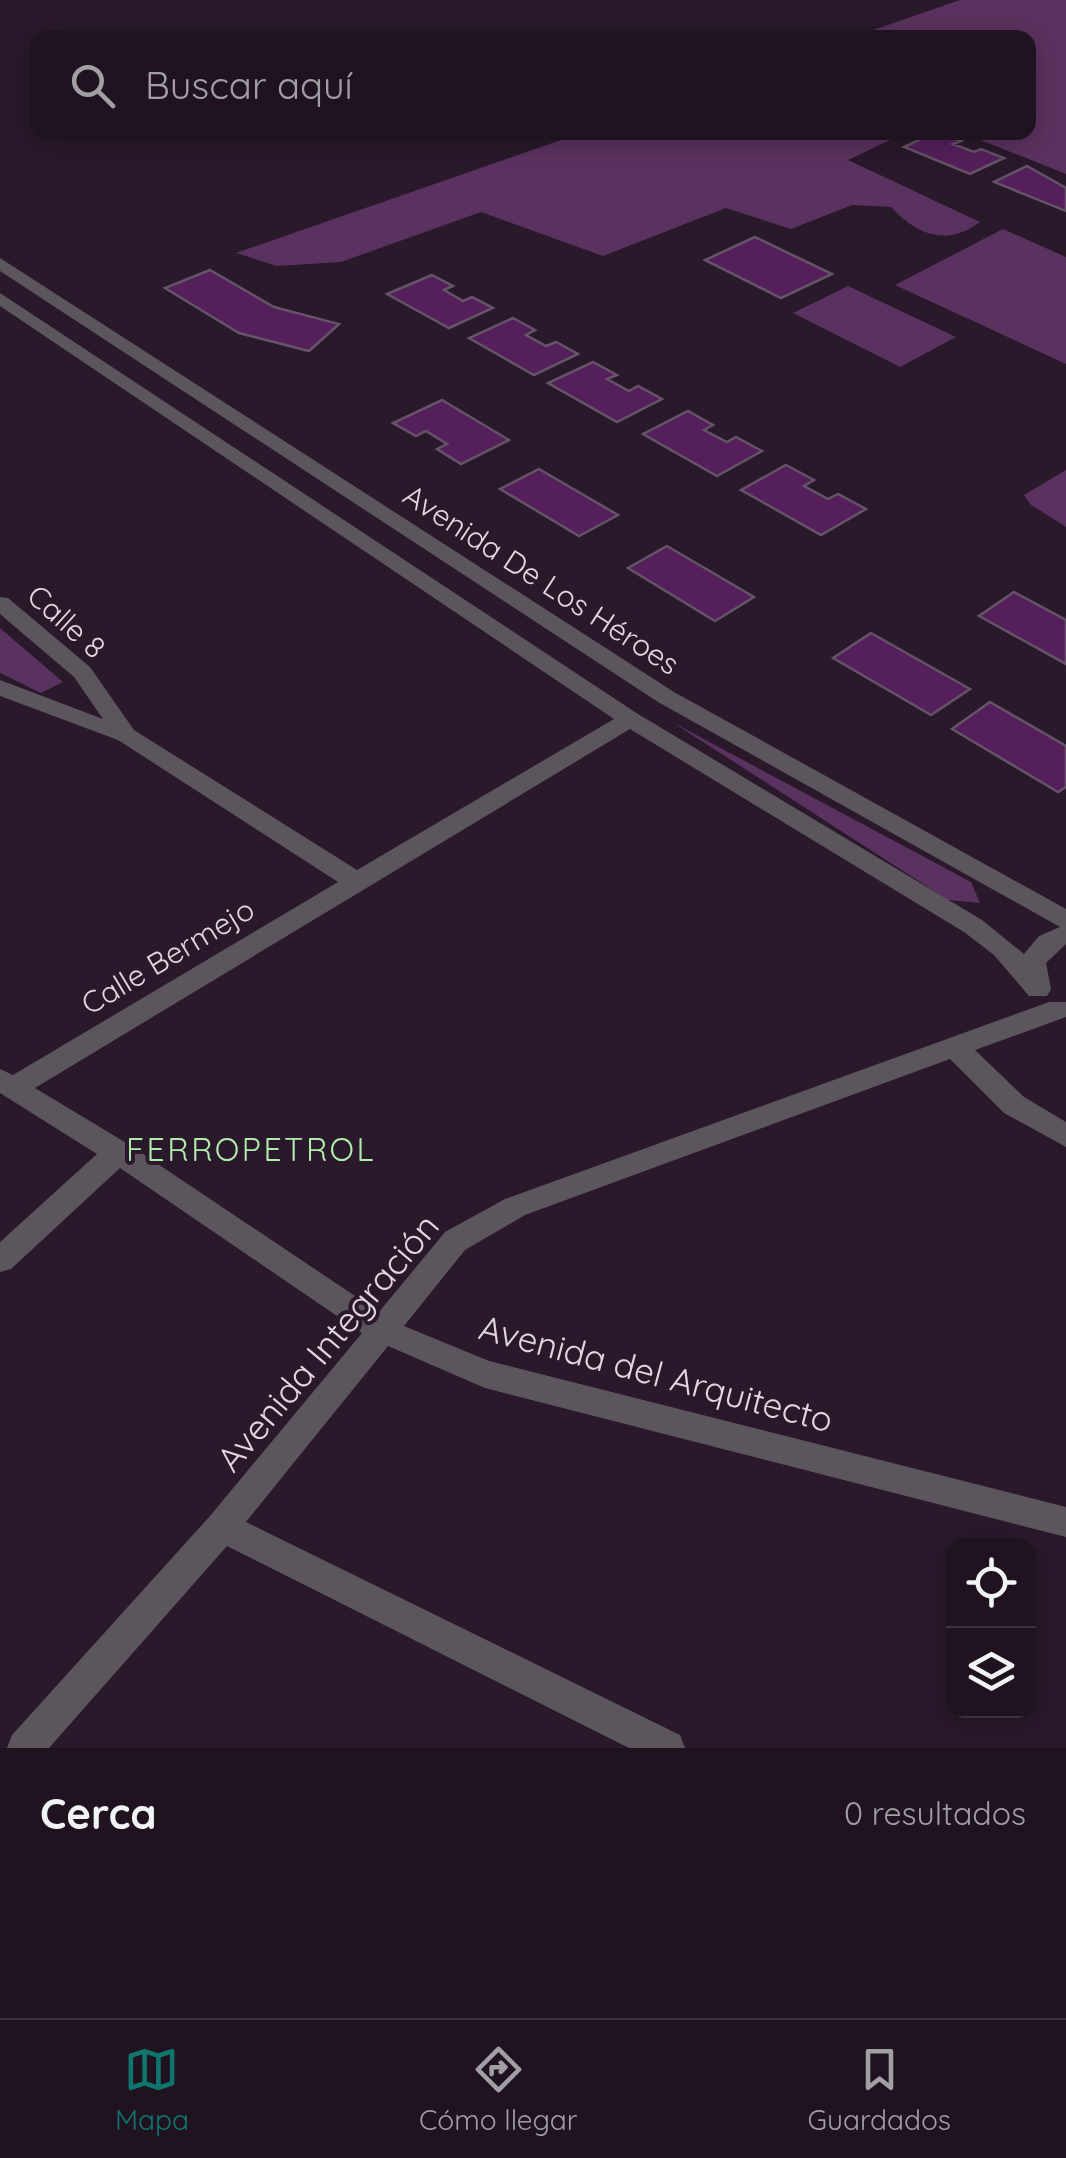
<!DOCTYPE html>
<html lang="es">
<head>
<meta charset="utf-8">
<style>
	body { margin:0; font-family:Quicksand,sans-serif; background:#271c29; color:#f1f3f6 }
	.controls { position:absolute; right:30px; bottom:30px; display:grid; overflow:hidden; border-radius:20px; box-shadow:0 5px 25px #0003 }
	.controls button { width:90px; height:90px; display:grid; place-items:center; padding:0; border:0; border-bottom:2px solid #3c323e; background:#1f1320; color:#f1f3f6; font:50px sans-serif }
	.list { margin:0; padding:0; list-style:none }
	h2 { display:flex; justify-content:space-between; align-items:center; height:130px; margin:0; padding:0 40px; font-size:42px }
	h2 small { font-size:32px; font-weight:400; color:#a19ea5 }
	.icon { flex:none; width:55px; height:55px; fill:none; stroke:currentColor; stroke-width:2; stroke-linecap:round; stroke-linejoin:round }
	.map { position:relative; flex:none; width:1066px; height:1748px; overflow:hidden }
	.search { position:absolute; background:#1f1320; box-shadow:0 5px 25px #0003; left:30px; right:30px; top:30px; height:110px; display:flex; align-items:center; gap:25px; box-sizing:border-box; padding:0 35px; border-radius:20px; color:#a19ea5; font-size:38px }
	.sheet { height:270px; background:#1f1320 }
	nav { display:flex; justify-content:space-around; align-items:center; box-sizing:border-box; height:140px; border-top:2px solid #3c323e; background:#1f1320; font-size:28px; color:#a19ea5 }
	nav a { display:grid; justify-items:center; gap:5px }
	nav .on { color:#0f766e }
	.map>svg:first-child { display:block }
	.green { fill:#5a325f }
	.building { fill:#541f5b; stroke:#655367; stroke-width:2.5 }
	.lines { fill:none; stroke-linecap:round; stroke-linejoin:round }
	.minor { fill:#5d555e; fill-rule:evenodd }
	.labels { text-anchor:middle; stroke-width:8; stroke-linejoin:round; paint-order:stroke }
	.street-label { font-size:30px; fill:#e1d6e2; stroke:#29192b }
	.neighbourhood-label { font-size:32px; letter-spacing:2.5px; fill:#b3ebae; stroke:#29192b }
	.near-street-label { font-size:35px; fill:#e1d6e2; stroke:#29192b }
</style>
</head>
<body>
<div class="map">
<svg width="1066" height="1748" viewBox="0 0 1066 1748">
	<rect width="100%" height="100%" fill="#29192b"/>
	<!-- green -->
	<path class="green" d="M960 0H1066V174L963 133 1028 132V38L853 37Z
		M581 133H905L848 160 980 222C947 247 917 235 891 207L852 205 791 229 726 208 603 256 481 212 341 262 277 266 236 253Z
		M1003 229 1066 257V364L895 285Z
		M848 286 956 337 900 367 793 313Z
		M1066 470V527L1030 504 1024 495Z
		M0 628 63 682 41 693 0 673Z
		M672 722 971 882 980 903 948 900Z"/>
	<!-- building -->
	<path class="building" d="M936 132 961 141 953 144 974 152 981 149 1004 158 970 174 904 147Z
		M1027 166 1066 188V211L994 182Z
		M755 237 832 274 781 298 705 260Z
		M210 270 274 307 339 324 309 351 239 333 165 288Z
		M432 275 453 286 444 290 463 301 472 297 493 308 449 328 387 294Z
		M513 318 535 330 526 335 546 346 556 342 578 354 534 375 469 338Z
		M593 362 617 375 607 379 629 391 638 386 662 399 617 422 548 383Z
		M442 400 509 440 461 464 437 449 447 444 426 431 416 436 393 423Z
		M688 411 713 425 704 430 727 442 736 437 762 451 717 476 643 434Z
		M786 465 814 480 804 486 828 499 838 494 866 509 821 535 741 490Z
		M539 469 618 515 579 536 500 489Z
		M667 546 754 597 715 621 628 568Z
		M1014 592 1066 620V664L979 616Z
		M871 633 970 689 931 715 833 658Z
		M990 702 1066 746V787L1058 792 952 729Z"/>
	<g class="lines">
		<!-- minor -->
		<path class="minor" d="M0 258 674 692 1066 909V944L1046 963 1051 989 1047 996H1029L994 955 964 932 630 729 35 1088 128 1144 379 1312 445 1232 505 1199 1049 1002H1066V1017L975 1050 1024 1097 1066 1122V1147L1004 1113 950 1059 525 1215 465 1250 404 1326 489 1361 1066 1507V1537L485 1388 388 1346 246 1522 680 1735 685 1748H629L227 1546 49 1748H7L12 1735 210 1516 362 1333 120 1168 11 1269 0 1272V1242L97 1154 0 1093V1069L13 1075 338 882 118 740 0 696V680L103 719 74 677 0 614V597L8 598 90 667 134 730 357 870 614 719 0 306V293L638 714 982 920 1024 954 1039 936 1060 927 658 702 0 271Z"/>
	</g>
	<g class="labels">
		<!-- street labels -->
		<g class="street-label">
			<text transform="translate(541 580) rotate(33)" y="10">Avenida De Los Héroes</text>
			<text transform="translate(66 622) rotate(42)" y="10">Calle 8</text>
			<text transform="translate(168 957) rotate(-31)" y="10">Calle Bermejo</text>
		</g>
		<!-- neighbourhood labels -->
		<g class="neighbourhood-label">
			<text x="251" y="1161">FERROPETROL</text>
		</g>
		<!-- near-street labels -->
		<g class="near-street-label">
			<text transform="translate(328 1343) rotate(-50)" y="12">Avenida Integración</text>
			<text transform="translate(656 1374) rotate(15)" y="12">Avenida del Arquitecto</text>
		</g>
	</g>
</svg>
<div class="controls">
<button><svg class="icon" aria-label="locate" viewBox="0 0 24 24"><circle cx="12" cy="12" r="6"/><path d="M12 2v4M12 18v4M2 12h4M18 12h4"/></svg></button>
<button><svg class="icon" aria-label="layers" viewBox="0 0 24 24"><path d="M12 4l9 5-9 5-9-5zM3 14l9 5 9-5"/></svg></button>
</div>
<div class="search"><svg class="icon" aria-label="search" viewBox="0 0 24 24"><circle cx="10" cy="10" r="6"/><path d="M15 15l6 6"/></svg>Buscar aquí</div>
</div>
<section class="sheet">
<h2>Cerca<small>0 resultados</small></h2>
<ul class="list">
</ul>
</section>
<nav>
<a class="on"><svg class="icon" aria-label="map" viewBox="0 0 24 24"><path d="M3 6l6-2 6 2 6-2v14l-6 2-6-2-6 2zM9 4v14M15 6v14"/></svg>Mapa</a>
<a><svg class="icon" aria-label="directions" viewBox="0 0 24 24"><path d="M12 3l9 9-9 9-9-9zM9 14v-3h6M13 9l2 2-2 2"/></svg>Cómo llegar</a>
<a><svg class="icon" aria-label="saved" viewBox="0 0 24 24"><path d="M7 4h10v16l-5-4-5 4z"/></svg>Guardados</a>
</nav>
</body>
</html>
